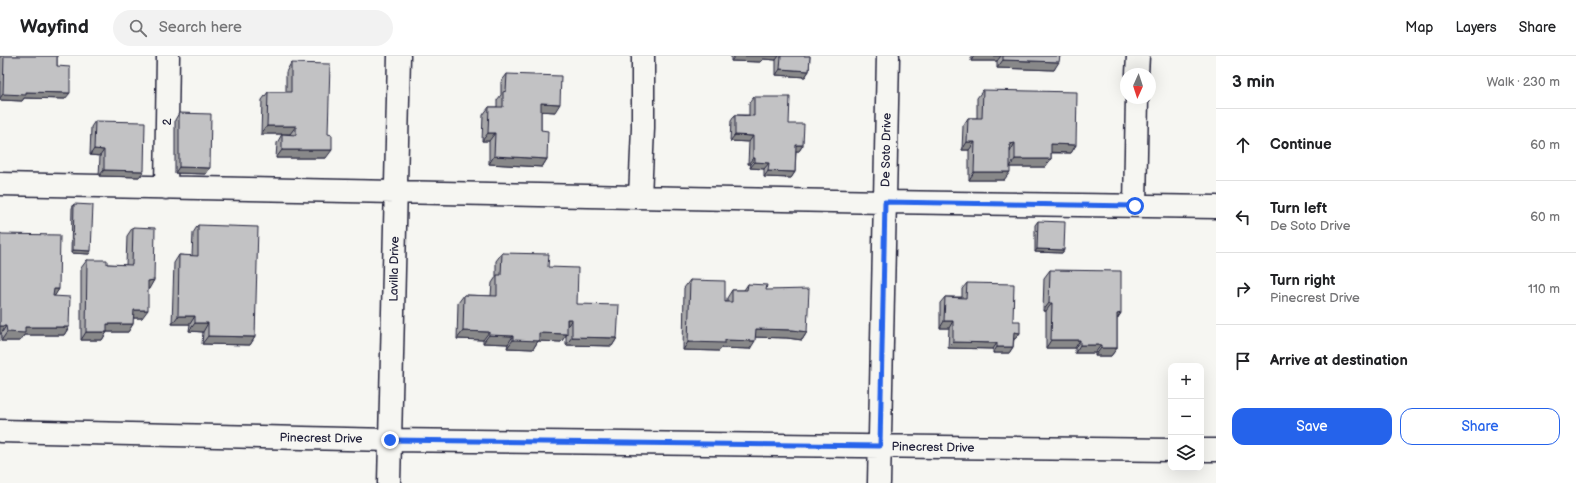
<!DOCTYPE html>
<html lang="en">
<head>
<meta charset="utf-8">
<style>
	body { margin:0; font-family:"Balsamiq Sans",sans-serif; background:#f2f2f2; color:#202124 }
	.controls { position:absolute; right:12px; bottom:12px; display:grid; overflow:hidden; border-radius:8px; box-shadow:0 4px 16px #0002 }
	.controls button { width:36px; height:36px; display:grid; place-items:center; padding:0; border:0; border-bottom:1px solid #e0e0e0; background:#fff; color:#202124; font:20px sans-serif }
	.compass { position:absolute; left:1120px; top:12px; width:36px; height:36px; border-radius:50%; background:#fff; box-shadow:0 4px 16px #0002; rotate:183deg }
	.stop { position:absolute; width:12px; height:12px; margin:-9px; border:3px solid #2563eb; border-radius:50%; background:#fff }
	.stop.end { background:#2563eb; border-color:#fff; box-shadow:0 1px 4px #0008 }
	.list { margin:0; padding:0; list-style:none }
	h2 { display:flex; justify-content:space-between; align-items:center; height:52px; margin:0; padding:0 16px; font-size:17px }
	h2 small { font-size:13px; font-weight:400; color:#757577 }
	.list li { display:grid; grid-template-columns:26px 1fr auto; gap:12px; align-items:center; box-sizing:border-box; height:72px; padding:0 16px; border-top:1px solid #e0e0e0 }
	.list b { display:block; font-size:15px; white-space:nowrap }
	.list p { margin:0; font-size:13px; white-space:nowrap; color:#757577 }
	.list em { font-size:13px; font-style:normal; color:#757577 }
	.actions { display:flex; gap:8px; padding:12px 16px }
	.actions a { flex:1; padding:9px 0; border:1px solid #2563eb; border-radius:12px; text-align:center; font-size:14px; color:#2563eb }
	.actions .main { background:#2563eb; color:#fff }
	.icon { flex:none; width:22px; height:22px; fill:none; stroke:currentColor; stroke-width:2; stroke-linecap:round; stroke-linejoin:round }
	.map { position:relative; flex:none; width:1216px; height:427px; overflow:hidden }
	header { display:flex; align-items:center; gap:24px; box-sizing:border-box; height:56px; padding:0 20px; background:#fff; border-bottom:1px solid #e0e0e0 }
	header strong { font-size:19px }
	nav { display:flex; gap:22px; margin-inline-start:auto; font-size:14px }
	.search { width:280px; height:36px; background:#f2f2f2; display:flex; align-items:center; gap:10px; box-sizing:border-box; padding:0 14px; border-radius:22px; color:#757577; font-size:15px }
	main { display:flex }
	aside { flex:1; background:#fff }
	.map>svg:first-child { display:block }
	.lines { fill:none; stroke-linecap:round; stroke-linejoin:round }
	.minor-casing { stroke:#22223b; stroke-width:25 }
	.minor { stroke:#f6f6f2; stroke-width:22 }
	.wall { fill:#a7a7a9; stroke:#22223b }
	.shaded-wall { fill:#888889; stroke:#22223b }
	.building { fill:#c2c2c4; stroke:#22223b }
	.route { stroke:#2563eb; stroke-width:5 }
	.labels { text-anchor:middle; stroke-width:3; stroke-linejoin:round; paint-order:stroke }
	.street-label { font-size:12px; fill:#22223b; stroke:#f6f6f2 }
</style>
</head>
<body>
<header>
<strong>Wayfind</strong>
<div class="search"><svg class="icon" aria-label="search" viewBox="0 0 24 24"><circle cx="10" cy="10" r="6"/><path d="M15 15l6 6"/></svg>Search here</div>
<nav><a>Map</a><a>Layers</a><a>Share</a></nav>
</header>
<main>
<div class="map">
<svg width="1216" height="427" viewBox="0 0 1216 427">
	<rect width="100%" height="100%" fill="#f6f6f2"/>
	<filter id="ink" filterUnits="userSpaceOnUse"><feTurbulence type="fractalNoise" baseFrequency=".025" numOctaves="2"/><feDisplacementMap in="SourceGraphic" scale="8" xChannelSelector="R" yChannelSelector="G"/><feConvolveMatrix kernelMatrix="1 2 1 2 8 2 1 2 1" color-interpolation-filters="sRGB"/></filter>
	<g filter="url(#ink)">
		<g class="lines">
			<defs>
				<path id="minor" d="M1137 18 1138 0
					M0 128 885 146 1216 151
					M166 132 168 0
					M640 141 643 72V0
					M1135 150 1137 42
					M0 375 390 384 1171 394
					M1201 394H1216
					M389 427 399 0
					M879 427 888 0"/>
			</defs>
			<!-- minor casing -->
			<use href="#minor" class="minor-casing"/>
			<!-- minor -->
			<use href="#minor" class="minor"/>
		</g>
		<!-- wall -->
		<path class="wall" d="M0 0H57V10L65 43 24 42 22 45 0 44Z
			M731 0H810L809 15 805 21 776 19V4L763 3 760 6 731 5Z
			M971 0H1060L1054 14 997 12V5H971Z
			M291 7 326 102H276L277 87 282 78H290H261L262 44 268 36H286V16Z
			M507 18 555 56 541 55V74L547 103 542 111 489 108V85H482L483 59 489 51H497V44L501 39V26Z
			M983 34 1076 89 1071 97H1051V103L1045 111H1010L1004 124H969V94H962L963 70 968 62H977V42Z
			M754 41 789 68 803 89 799 95H796L795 116 791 122 764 121V113L750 112 751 108H748L749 86 730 85 731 65 735 59H749V47Z
			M179 57 206 118 175 117V64Z
			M95 65 139 121 99 120 100 100 90 99 91 71Z
			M74 148 89 198 71 197 72 152Z
			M1038 165 1064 194 1062 197 1035 196V169Z
			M198 169 255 281 250 289 202 288 203 276 189 275 190 268H172L174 207 179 199 192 200 193 177Z
			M133 171 154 224 148 233 142 262H133V268L128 276H107L102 284H81V212L87 204 107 208 126 209 127 180Z
			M0 177 59 233 54 240 69 271 64 279H24L20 285H1V278H0Z
			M502 197 548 211 577 248 617 282 612 290 566 289V279L561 286 538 285 533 293 507 292 508 288 483 287V284L457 283 458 247 464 239 491 240 492 227 496 221V205Z
			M1050 214 1121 257 1117 263V292L1111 300H1095V297H1075V292H1046V255H1043L1044 222Z
			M690 224 725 246H727V242L732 234H744L748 228 766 234 807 276 802 284 787 282 755 281 750 293 721 292 719 295 683 294 684 232Z
			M967 227 1013 265 1020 277 1015 283H1014L1013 291 1009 297H993V293L948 292 949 272H940V247L945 241H962V233Z"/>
		<!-- shaded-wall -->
		<path class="shaded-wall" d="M735 0H779L776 4 763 3 760 6 731 5Z
			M974 0H1001L997 5H971Z
			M1003 4 1059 6 1054 14 997 12Z
			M780 13 809 15 805 21 776 19Z
			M26 36 70 37 65 43 24 42 22 45 0 44V42L3 38Z
			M541 47 560 48 555 56 536 55Z
			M267 70H296L290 78H261Z
			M488 77H495L489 85H482Z
			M735 79 753 80 749 86 730 85Z
			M967 86H975L969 94H962Z
			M1015 87 1010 96V88Z
			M1051 88 1076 89 1071 97 1045 96Z
			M796 89H803L799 95H792Z
			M94 93 104 94 100 100 90 99Z
			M282 94H332L326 102H276Z
			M494 100 547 103 542 111 489 108Z
			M753 102H755L751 108H748Z
			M1015 103H1051L1045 111H1010Z
			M755 106 769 107 764 113 750 112Z
			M179 111 210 112 206 118 175 117Z
			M104 114 144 115 139 121 99 120Z
			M768 115 795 116 791 122 764 121Z
			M974 116H1010L1004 124H969Z
			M1037 193 1064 194 1062 197 1035 196Z
			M73 194 91 195 89 198 71 197Z
			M154 224 149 233H142L148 225Z
			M54 233H59L54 241H48Z
			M1049 247H1052L1046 255H1043Z
			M134 254H148L142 262H128Z
			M1121 257 1115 266 1117 258Z
			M178 260H195L190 268H172Z
			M567 263H572L567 271Z
			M944 265H953L949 272H940Z
			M195 267H208L203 276 189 275Z
			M107 268H133L128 276H102Z
			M0 270H6L1 278H0Z
			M25 271H69L64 279H24L20 285H1L7 276Z
			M756 273 793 274 807 276 802 284 787 282 750 281Z
			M463 275 489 276 483 284 457 283Z
			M86 276H107L102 284H81Z
			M1014 276 1020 277 1015 283H1010Z
			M539 277 567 278 561 286 538 285 533 293 507 292 513 284Z
			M489 279 513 280 508 288 483 287Z
			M208 280 255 281 250 289 202 288Z
			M572 281 617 282 612 290 566 289Z
			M725 284 755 285 750 293 721 292 719 295 683 294 688 286Z
			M1051 284H1080L1075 292H1046Z
			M953 286 997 287 993 293 948 292Z
			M1080 289H1101L1095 297H1075Z
			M997 291H1013L1009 297H993Z
			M1101 292H1117L1111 300H1095Z"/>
		<!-- building -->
		<path class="building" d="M4 0H57V10L70 11V37L26 36V39L3 38Z
			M781 0H810L809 15 780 13Z
			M1003 0H1060L1059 6 1003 4Z
			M291 7 330 8 328 78 332 79V94H282V78L296 79V70H267L268 36H291Z
			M507 18 561 20 560 48 541 47V74L548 75 547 103 494 100 495 77H488L489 51H503V36L506 35Z
			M983 34 1077 36 1076 89 1051 88V103H1015V87L1010 88V116H974L975 86H967L968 62H982Z
			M754 41H790L789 68H804L803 89H796L795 116 768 115 769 107 755 106V102H753V80L735 79V59L754 60Z
			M179 57 211 58 210 112 179 111Z
			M95 65 145 66 144 115 104 114V94L94 93Z
			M74 148 93 149 91 195 73 194Z
			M1038 165 1065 166 1064 194 1037 193Z
			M198 169 258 171 255 281 208 280V267H195V260H178L179 199 198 200Z
			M133 171 155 172 154 224 148 225V254H134L133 268H107V276H86L87 204H107V208L132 209Z
			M0 177 2 178 60 179 59 233H54L53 240 70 241 69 271H25V277L7 276 6 270H0Z
			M502 197 549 198 548 211 578 212 577 248 619 249 617 282 572 281V263H567V278L539 277V285L513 284V280L489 279V276L463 275 464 239 497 240V219H501Z
			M1050 214 1121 215V257L1117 258V292H1101V289H1080V284H1051L1052 247H1049Z
			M690 224 725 225V246H732V234H747L748 228 767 229 766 234 809 233 807 276 793 274 756 273 755 285 725 284V287L688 286Z
			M967 227 1014 228 1013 265H1020V277L1014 276 1013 291H997V287L953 286V265H944L945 241 966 242Z"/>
	</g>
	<g class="lines" filter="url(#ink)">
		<!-- route -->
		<path class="route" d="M390 384 880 390 885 146 1135 150"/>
	</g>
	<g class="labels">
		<!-- street labels -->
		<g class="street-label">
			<text transform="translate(167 66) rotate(-89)" y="4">2</text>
			<text transform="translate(886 94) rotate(-89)" y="4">De Soto Drive</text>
			<text transform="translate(394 213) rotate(-89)" y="4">Lavilla Drive</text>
			<text transform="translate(321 382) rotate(1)" y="4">Pinecrest Drive</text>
			<text transform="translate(933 391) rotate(1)" y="4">Pinecrest Drive</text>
		</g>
	</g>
</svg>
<div class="controls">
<button>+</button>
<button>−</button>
<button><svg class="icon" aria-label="layers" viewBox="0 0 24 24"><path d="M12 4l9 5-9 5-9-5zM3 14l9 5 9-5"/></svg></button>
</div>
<svg class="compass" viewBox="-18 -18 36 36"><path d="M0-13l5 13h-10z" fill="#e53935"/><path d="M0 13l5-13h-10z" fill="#757577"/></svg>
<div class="stop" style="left:1135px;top:150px"></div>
<div class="stop end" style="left:390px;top:384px"></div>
</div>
<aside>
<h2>3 min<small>Walk · 230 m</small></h2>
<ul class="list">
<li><svg class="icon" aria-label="ahead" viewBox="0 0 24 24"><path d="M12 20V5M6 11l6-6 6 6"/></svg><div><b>Continue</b></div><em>60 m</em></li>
<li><svg class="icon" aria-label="left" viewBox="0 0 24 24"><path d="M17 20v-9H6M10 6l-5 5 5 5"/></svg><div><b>Turn left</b><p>De Soto Drive</p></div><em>60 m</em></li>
<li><svg class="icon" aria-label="right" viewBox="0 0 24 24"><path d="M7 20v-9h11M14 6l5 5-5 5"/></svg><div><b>Turn right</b><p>Pinecrest Drive</p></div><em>110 m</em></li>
<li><svg class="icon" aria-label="arrive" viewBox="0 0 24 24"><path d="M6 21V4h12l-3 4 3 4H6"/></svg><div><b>Arrive at destination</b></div></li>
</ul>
<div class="actions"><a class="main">Save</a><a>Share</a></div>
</aside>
</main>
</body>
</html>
